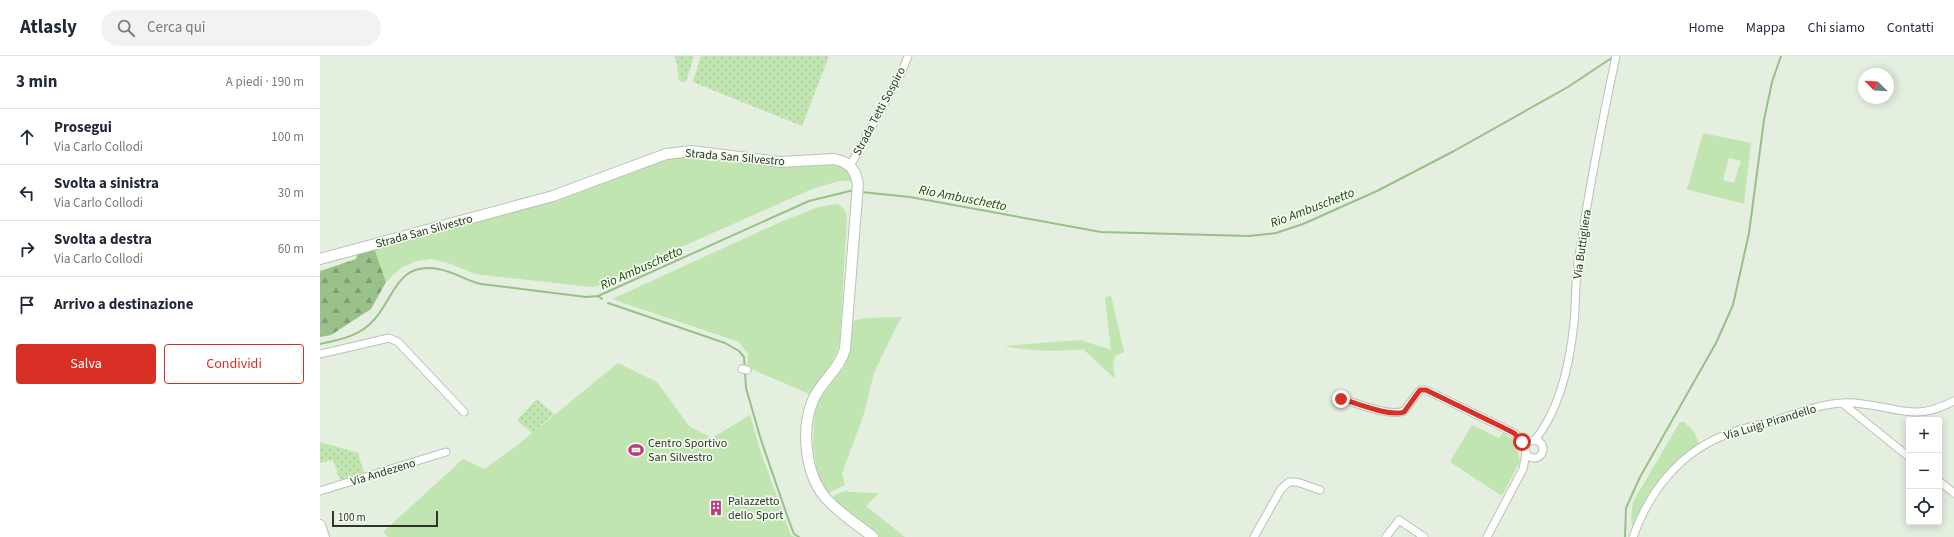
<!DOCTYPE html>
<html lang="it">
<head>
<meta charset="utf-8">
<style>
	body { margin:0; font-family:"Source Sans 3",sans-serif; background:#f2f2f3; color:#1f2937 }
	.controls { position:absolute; right:12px; bottom:12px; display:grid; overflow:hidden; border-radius:4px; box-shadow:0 2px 10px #0003 }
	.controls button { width:36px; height:36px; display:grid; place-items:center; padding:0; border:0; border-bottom:1px solid #e0e1e3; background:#fff; color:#1f2937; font:20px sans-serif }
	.compass { position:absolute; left:1538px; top:12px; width:36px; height:36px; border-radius:50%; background:#fff; box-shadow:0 2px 10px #0003; rotate:294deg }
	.scale { position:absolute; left:12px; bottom:10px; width:106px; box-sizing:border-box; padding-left:4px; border:2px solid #2f332d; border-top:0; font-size:11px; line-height:14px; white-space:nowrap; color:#2f332d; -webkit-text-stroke:3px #f1fced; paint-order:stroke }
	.stop { position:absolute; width:12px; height:12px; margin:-9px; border:3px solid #d93025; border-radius:50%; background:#fff }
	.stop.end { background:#d93025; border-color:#fff; box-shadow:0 1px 4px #0008 }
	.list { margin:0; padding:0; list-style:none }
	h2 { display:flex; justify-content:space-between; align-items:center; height:52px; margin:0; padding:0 16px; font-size:17px }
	h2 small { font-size:13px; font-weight:400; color:#747a83 }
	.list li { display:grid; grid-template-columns:26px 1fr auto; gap:12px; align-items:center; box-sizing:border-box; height:56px; padding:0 16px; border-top:1px solid #e0e1e3 }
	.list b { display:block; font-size:15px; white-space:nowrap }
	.list p { margin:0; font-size:13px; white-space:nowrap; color:#747a83 }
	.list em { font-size:13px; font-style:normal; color:#747a83 }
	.actions { display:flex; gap:8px; padding:12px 16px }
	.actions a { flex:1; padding:9px 0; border:1px solid #d93025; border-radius:4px; text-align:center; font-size:14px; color:#d93025 }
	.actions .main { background:#d93025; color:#fff }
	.icon { flex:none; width:22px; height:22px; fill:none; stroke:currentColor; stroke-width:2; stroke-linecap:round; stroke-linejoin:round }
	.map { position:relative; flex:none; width:1634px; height:481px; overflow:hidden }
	header { display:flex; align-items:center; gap:24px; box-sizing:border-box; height:56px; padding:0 20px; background:#fff; border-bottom:1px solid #e0e1e3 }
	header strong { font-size:19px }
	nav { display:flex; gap:22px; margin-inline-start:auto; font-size:14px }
	.search { width:280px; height:36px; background:#f2f2f3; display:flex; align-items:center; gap:10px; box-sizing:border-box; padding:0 14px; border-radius:22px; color:#747a83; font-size:15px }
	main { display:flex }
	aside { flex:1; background:#fff }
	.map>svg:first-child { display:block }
	.green { fill:#c0e5b0; fill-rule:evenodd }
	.forest { fill:url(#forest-firs) }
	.garden { fill:url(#garden-dots) }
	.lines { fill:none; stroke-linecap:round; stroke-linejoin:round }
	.stream { stroke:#99c088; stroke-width:2 }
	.street-casing { stroke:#b9c3b4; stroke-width:9 }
	.secondary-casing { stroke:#b9c3b4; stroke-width:12 }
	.street { stroke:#fff; stroke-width:7 }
	.secondary { stroke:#fff; stroke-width:10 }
	.route { stroke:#d93025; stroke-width:5 }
	.labels { text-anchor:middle; stroke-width:3.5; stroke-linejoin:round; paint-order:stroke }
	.street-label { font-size:12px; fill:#2f332d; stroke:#f1fced }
	.poi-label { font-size:12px; fill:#2f332d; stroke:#f1fced; text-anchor:start }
	.water-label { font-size:13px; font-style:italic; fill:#1a3e02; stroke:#f1fced }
</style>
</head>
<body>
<header>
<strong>Atlasly</strong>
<div class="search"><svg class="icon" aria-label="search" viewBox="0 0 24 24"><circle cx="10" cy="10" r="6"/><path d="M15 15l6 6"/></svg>Cerca qui</div>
<nav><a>Home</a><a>Mappa</a><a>Chi siamo</a><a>Contatti</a></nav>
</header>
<main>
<aside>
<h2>3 min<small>A piedi · 190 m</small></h2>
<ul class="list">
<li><svg class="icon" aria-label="ahead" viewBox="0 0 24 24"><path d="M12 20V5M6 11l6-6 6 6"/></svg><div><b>Prosegui</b><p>Via Carlo Collodi</p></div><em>100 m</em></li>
<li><svg class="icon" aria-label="left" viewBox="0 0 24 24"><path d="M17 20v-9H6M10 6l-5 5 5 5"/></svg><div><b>Svolta a sinistra</b><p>Via Carlo Collodi</p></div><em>30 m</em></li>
<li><svg class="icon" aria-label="right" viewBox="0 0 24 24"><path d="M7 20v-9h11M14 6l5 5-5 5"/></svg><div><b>Svolta a destra</b><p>Via Carlo Collodi</p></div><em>60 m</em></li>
<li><svg class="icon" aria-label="arrive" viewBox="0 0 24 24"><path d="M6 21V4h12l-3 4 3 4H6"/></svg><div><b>Arrivo a destinazione</b></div></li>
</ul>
<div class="actions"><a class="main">Salva</a><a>Condividi</a></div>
</aside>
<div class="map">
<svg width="1634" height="481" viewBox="0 0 1634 481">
	<defs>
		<pattern id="forest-firs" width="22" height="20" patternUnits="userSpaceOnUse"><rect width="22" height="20" fill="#9ac189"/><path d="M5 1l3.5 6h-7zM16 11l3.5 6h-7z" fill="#7e9d70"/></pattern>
		<pattern id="garden-dots" width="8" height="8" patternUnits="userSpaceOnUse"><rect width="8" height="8" fill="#c0e5b0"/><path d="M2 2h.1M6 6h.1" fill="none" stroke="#a5c598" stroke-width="1.8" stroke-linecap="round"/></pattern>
	</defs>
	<rect width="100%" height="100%" fill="#e4efe0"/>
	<!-- green -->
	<path class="green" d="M1383 77 1431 87 1424 148 1366 133 1369 127ZM1409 102 1421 105 1414 127 1403 124Z
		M366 99 512 107 526 113 533 125H520L492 133 305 216 284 228 272 231 155 218 131 208 111 203 97 205 82 211 66 226 54 192 340 104Z
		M516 148C523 149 526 155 527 162L520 284C517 301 502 327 489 338L427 311 428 298 419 286 292 243 465 164 499 151Z
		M791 239 804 296 795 300 793 308 795 323 763 293C737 296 710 295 684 290L761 284 791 294 785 242Z
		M582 261 577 269 554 317 543 361 522 417 525 429 509 437 497 417 493 388 494 363 497 345 524 311 529 298 533 265 545 262Z
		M298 307 337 326 369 370 392 382 430 359 441 397 471 479 475 481H68L63 476 143 403 164 413 195 391Z
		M1360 366H1364L1374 376 1380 389 1354 408 1313 473 1311 462 1313 446Z
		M1152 369 1179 382 1183 377 1195 385 1200 405 1182 440 1130 406Z
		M527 434 528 436 559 437 546 450 585 481H560L513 443 515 439Z"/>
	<!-- forest -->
	<path class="forest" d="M54 192 66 226 51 253 11 279 0 281V215L36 203 38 197Z"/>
	<!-- garden -->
	<path class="garden" d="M354 0H374L366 26 359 25 357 8Z
		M381 0H509L482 70 373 26Z
		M217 343 234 358 212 377 197 364Z
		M0 386 38 397 44 417 20 424 13 404 0 407Z"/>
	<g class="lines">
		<!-- stream -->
		<path class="stream" d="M541 136 590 141 781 176 929 180 956 177 983 168 1057 135 1134 95 1248 31 1293 1
			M278 240 282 243
			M288 247 405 287 419 295 424 301 426 332 441 384 469 465 474 478 479 481
			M0 288C18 284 36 281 50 268 74 247 74 205 118 213 133 215 146 225 161 228L266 241 278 240 489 145 530 135H535
			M1305 481 1306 452 1320 421 1396 287 1413 249 1429 177 1444 64 1452 26 1461 0"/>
		<defs>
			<path id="street" d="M530 110 582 15 588 0
				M0 298 69 282 78 286 144 356
				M422 313 427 314
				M1021 343C1037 347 1069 361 1084 355L1100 334H1106L1182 371 1194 377 1206 389
				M1522 347 1589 401
				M1205 393a9 9 0 1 1 18 0a9 9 0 1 1-18 0Z
				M1215 384C1240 353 1250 306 1254 267 1256 245 1255 222 1259 200 1269 133 1282 66 1296 0
				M1619 425 1634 437
				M0 435 126 396
				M934 481 961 433 969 426H977L1000 434
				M1066 481 1079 464 1104 481
				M1167 481 1203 413 1206 398
				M1313 481C1329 436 1359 397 1405 379 1422 372 1440 369 1457 364 1478 357 1500 348 1522 347 1546 345 1570 355 1594 356 1608 357 1622 351 1634 345"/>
			<path id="secondary" d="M0 203 233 140 346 98 371 95 460 106 514 103 524 106 530 110 535 117 538 128 525 293C520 313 501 325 493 344 481 372 485 416 504 440 517 456 537 468 553 481
				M0 469 4 481"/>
		</defs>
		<!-- street casing -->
		<use href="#street" class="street-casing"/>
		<!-- secondary casing -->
		<use href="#secondary" class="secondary-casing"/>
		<!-- street -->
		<use href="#street" class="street"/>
		<!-- secondary -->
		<use href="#secondary" class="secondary"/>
	</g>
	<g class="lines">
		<!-- route -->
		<path class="route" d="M1021 343C1037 347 1069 361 1084 356L1100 334H1106L1182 371 1194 377 1202 386"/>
	</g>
	<!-- icons -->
	<defs>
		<symbol id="stadium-bare" viewBox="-9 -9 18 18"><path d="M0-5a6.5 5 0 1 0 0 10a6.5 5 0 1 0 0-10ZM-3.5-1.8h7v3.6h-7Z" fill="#bb3b86" stroke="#f1fced" stroke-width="2.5" paint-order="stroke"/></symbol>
		<symbol id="building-bare" viewBox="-9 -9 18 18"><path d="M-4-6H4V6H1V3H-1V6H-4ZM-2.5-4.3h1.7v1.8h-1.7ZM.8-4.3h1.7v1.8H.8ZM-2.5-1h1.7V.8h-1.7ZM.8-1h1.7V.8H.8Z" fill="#bb3b86" stroke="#f1fced" stroke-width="2.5" paint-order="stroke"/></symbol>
	</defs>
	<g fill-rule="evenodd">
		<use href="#stadium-bare" x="305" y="383" width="22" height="22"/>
		<use href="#building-bare" x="385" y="441" width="22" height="22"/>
	</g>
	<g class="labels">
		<!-- street labels -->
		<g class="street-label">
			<text transform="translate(559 55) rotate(-62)" y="4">Strada Tetti Sospiro</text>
			<text transform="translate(415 101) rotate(5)" y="4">Strada San Silvestro</text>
			<text transform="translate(104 175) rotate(-15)" y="4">Strada San Silvestro</text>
			<text transform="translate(1262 188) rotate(-82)" y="4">Via Buttigliera</text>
			<text transform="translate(1450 366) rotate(-17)" y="4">Via Luigi Pirandello</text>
			<text transform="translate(63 416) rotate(-17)" y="4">Via Andezeno</text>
		</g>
		<!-- poi labels -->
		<g class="poi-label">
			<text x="328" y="391">Centro Sportivo<tspan x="328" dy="14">San Silvestro</tspan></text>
			<text x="408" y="449">Palazzetto<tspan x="408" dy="14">dello Sport</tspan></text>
		</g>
		<!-- water labels -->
		<g class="water-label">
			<text transform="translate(643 141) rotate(11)" y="5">Rio Ambuschetto</text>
			<text transform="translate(992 151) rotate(-21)" y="5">Rio Ambuschetto</text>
			<text transform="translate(321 211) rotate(-24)" y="5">Rio Ambuschetto</text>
		</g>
	</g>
</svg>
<div class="controls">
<button>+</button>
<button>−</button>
<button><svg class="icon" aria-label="locate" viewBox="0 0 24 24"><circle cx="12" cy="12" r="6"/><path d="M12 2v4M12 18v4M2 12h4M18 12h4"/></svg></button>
</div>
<svg class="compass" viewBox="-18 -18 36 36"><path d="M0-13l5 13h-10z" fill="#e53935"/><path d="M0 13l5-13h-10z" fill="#747a83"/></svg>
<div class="scale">100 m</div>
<div class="stop" style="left:1202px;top:386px"></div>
<div class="stop end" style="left:1021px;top:343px"></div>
</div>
</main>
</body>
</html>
